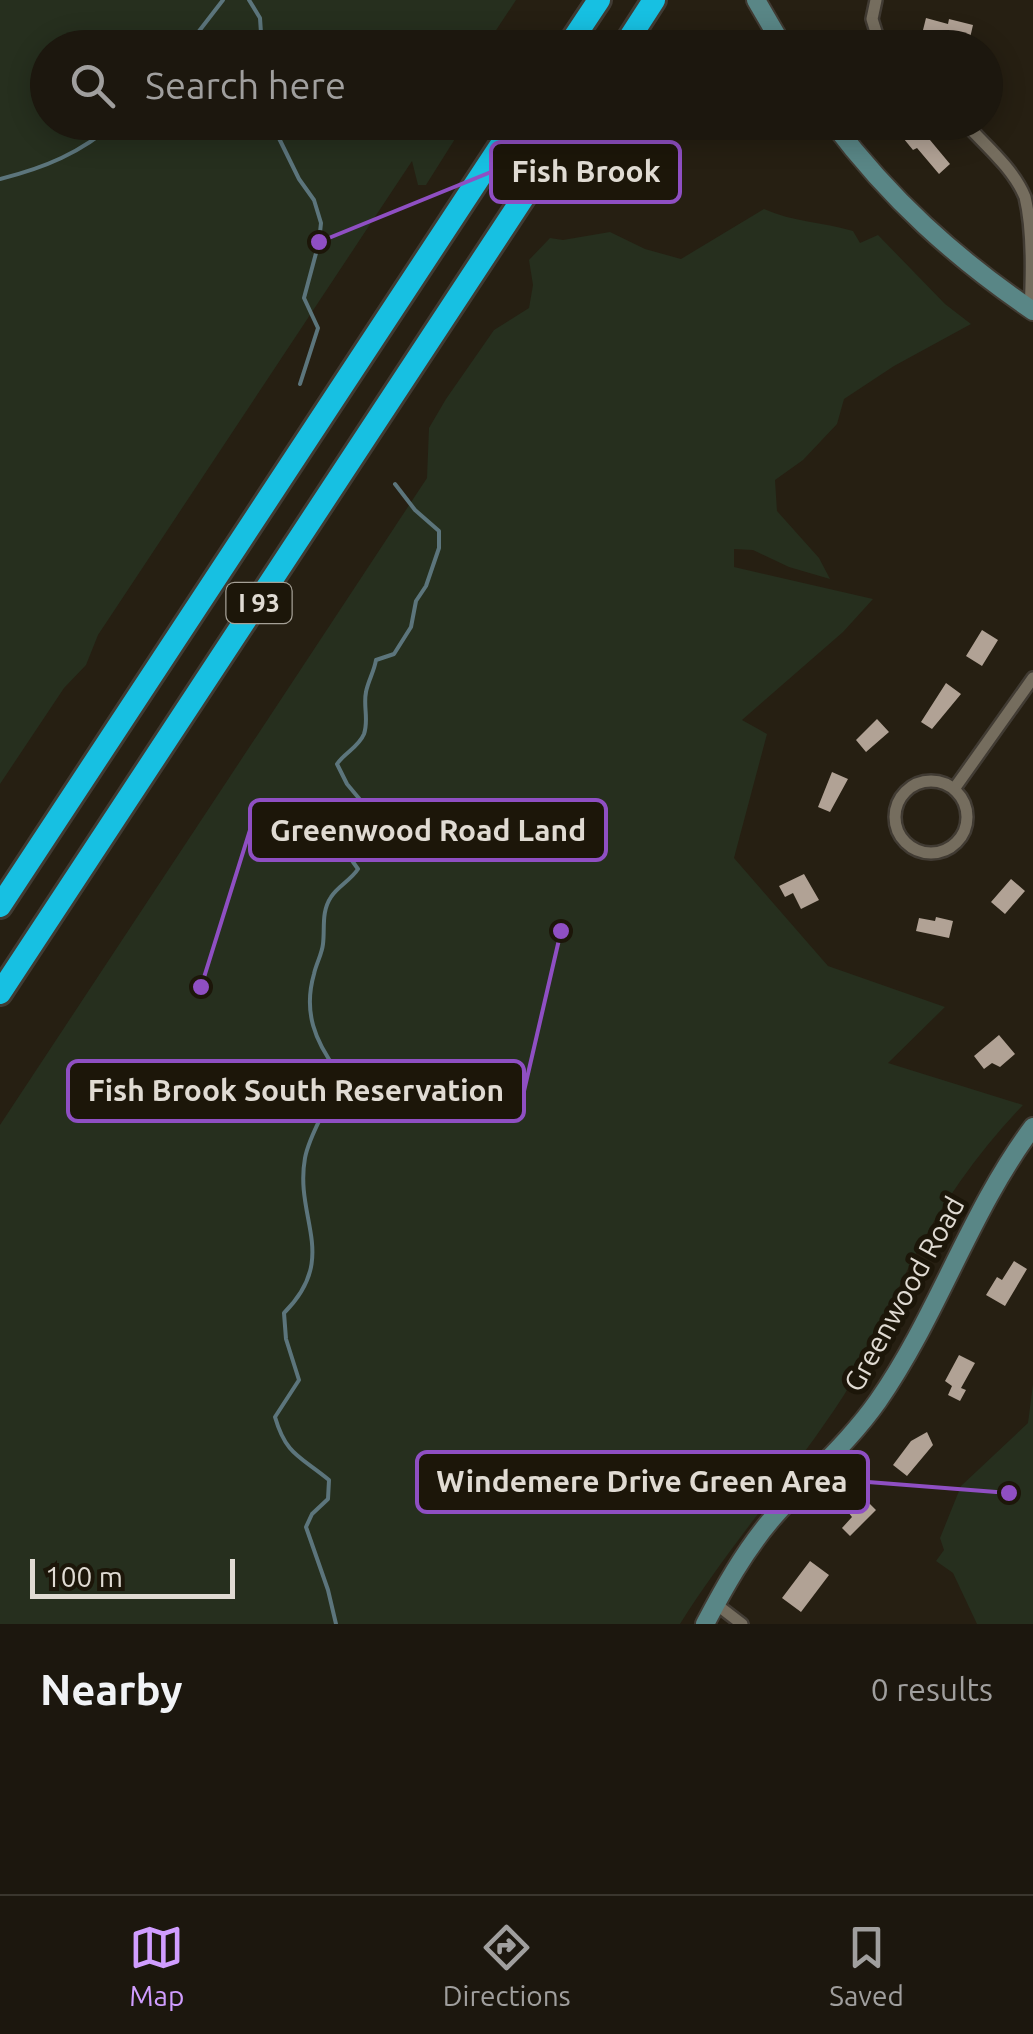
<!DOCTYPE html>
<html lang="en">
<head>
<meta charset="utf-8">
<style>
	body { margin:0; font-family:Ubuntu,sans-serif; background:#29241c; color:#f1f3f6 }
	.scale { position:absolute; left:30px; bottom:25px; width:205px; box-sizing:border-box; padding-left:10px; border:5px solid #e0dbd3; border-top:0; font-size:28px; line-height:35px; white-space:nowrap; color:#e0dbd3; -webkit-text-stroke:8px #1c1609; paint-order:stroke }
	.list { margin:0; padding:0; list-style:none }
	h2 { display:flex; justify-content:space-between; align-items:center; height:130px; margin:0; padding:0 40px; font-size:42px }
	h2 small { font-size:32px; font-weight:400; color:#a09f9e }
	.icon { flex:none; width:55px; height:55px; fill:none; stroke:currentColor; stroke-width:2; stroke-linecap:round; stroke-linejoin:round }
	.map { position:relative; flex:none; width:1033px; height:1624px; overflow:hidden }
	.search { position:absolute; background:#1c170e; box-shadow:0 5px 25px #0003; left:30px; right:30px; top:30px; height:110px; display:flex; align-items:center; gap:25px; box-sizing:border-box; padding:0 35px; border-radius:55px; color:#a09f9e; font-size:38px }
	.sheet { height:270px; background:#1c170e }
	nav { display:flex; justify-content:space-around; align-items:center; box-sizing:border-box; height:140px; border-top:2px solid #3a362e; background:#1c170e; font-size:28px; color:#a09f9e }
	nav a { display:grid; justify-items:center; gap:5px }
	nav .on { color:#d09dff }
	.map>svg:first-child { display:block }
	.green { fill:#262f1e }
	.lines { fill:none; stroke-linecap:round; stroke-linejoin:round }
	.stream { stroke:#5c757c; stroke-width:4 }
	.building { fill:#b1a295 }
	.street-casing { stroke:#413b33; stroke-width:16 }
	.secondary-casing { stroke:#413b33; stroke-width:22 }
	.highway-casing { stroke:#413b33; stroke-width:28 }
	.street { stroke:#756d5e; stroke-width:11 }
	.secondary { stroke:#598686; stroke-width:18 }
	.highway { stroke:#17c0e2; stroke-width:22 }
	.labels { text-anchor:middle; stroke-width:10; stroke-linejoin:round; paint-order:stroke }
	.shield { fill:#1c1609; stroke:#a5a096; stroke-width:2.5 }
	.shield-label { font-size:25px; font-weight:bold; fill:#e0dbd3 }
	.street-label { font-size:28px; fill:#e0dbd3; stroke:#1c1609 }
	.leader { fill:none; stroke:#8f4fc3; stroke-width:4 }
	.callout-dot { fill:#8f4fc3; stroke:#1c1609; stroke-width:4 }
	.callout { fill:#1c1609; stroke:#8f4fc3; stroke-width:4 }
	.callout-label { font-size:30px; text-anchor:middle; font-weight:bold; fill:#e0dbd3 }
</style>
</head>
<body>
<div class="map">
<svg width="1033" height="1624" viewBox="0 0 1033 1624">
	<rect width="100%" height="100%" fill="#261f12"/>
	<!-- green -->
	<path class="green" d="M0 0H516L485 47 48 48V122L465 123 426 185H418L412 161 98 635 86 665 64 688 0 784Z
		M764 209C793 222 822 222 853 231L860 243 878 235 945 304 971 324 894 366 844 399 837 424 803 460 775 480 777 511 819 558 830 579 789 567 753 550 734 549V567L873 599 843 632 742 720 767 734 734 858 828 966 945 1007 888 1063 1023 1105C979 1151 942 1203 913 1259 889 1305 871 1352 844 1395 793 1474 730 1544 680 1624H0V1125L427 478 429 428 446 399 494 330 529 308 533 285 529 260 550 238 563 240 610 232 645 249 681 259Z
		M1033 1384V1624H977L953 1573 936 1561 944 1550 940 1538 961 1486 1028 1423Z"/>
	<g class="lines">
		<!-- stream -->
		<path class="stream" d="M249 0 260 18 262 48
			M186 48 223 0
			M271 122 299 179 314 200 321 223 319 242 304 298 318 328 300 384
			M0 179C44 168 81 153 116 122
			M336 1624 328 1590 306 1527 312 1514 328 1499 329 1480C300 1456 286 1455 275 1417L299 1380 286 1339 284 1313C340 1257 294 1219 305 1158 311 1127 334 1103 337 1071 315 1041 303 1012 314 974 316 964 322 954 323 944 325 928 321 912 331 897 337 887 351 880 358 869L338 841V830L361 817 367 808 347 784 337 764C345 752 358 748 364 734 369 720 363 706 366 692 368 681 374 672 376 660L394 654 411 627 416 601 426 586 439 548V531L415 510 395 484"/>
	</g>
	<!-- building -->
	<path class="building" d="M926 18 948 24 949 19 973 25 970 38 945 34 944 39 922 34Z
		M890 122H915L950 164 939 174 917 148 913 150Z
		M982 630 998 640 982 666 966 656Z
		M946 683 961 694 932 729 921 722Z
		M877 719 889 732 866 752 856 740Z
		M832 772 848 779 830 812 818 807Z
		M804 874 819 900 801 909 793 893 785 897 779 886Z
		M1011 879 1025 891 1005 914 991 902Z
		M936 917 953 921 949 938 916 931 919 918 935 921Z
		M999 1035 1015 1054 1000 1067 992 1063 984 1069 974 1056Z
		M1014 1261 1027 1269 1005 1306 986 1295 997 1277 1002 1280Z
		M959 1355 975 1363 961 1388 966 1390 960 1401 948 1395 952 1386 945 1381Z
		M927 1432 933 1445 907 1476 893 1465 911 1441Z
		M863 1497 876 1510 850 1536 842 1528 852 1517 848 1512Z
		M810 1561 829 1575 801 1612 782 1598Z"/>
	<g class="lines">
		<defs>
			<path id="street" d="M876 0 872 19 881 48
				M964 122C985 145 1013 168 1025 197 1033 230 1032 273 1030 309
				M895 817a36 36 0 1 1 72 0a36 36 0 1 1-72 0Z
				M954 789 1033 678
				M716 1604 742 1624"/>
			<path id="secondary" d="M756 0 784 48
				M832 122C890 199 954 257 1033 311
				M705 1624C724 1588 744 1552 771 1520 806 1479 847 1445 878 1401 938 1315 970 1211 1033 1127"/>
			<path id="highway" d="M567 48 599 0
				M623 48 654 0
				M0 906 516 122
				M0 993 573 122"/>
		</defs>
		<!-- street casing -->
		<use href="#street" class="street-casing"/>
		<!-- secondary casing -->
		<use href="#secondary" class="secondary-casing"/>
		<!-- highway casing -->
		<use href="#highway" class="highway-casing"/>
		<!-- street -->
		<use href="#street" class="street"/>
		<!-- secondary -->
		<use href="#secondary" class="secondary"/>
		<!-- highway -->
		<use href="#highway" class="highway"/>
	</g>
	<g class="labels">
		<!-- shield labels -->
		<rect class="shield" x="226.5" y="583" width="65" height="40" rx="8"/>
		<g class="shield-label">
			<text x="259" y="612">I 93</text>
		</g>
		<!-- street labels -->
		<g class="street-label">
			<text transform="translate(904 1294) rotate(-61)" y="10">Greenwood Road</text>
		</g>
	</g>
	<!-- callouts -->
	<path class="leader" d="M319 242L491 172M201 987L250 830M561 931L524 1091M1009 1493L868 1482"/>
	<g class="callout-dot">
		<circle cx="319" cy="242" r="10"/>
		<circle cx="201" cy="987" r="10"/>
		<circle cx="561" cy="931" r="10"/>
		<circle cx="1009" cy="1493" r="10"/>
	</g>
	<g class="callout">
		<rect x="491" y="142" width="189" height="60" rx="10"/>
		<rect x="250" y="800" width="356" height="60" rx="10"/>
		<rect x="68" y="1061" width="456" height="60" rx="10"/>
		<rect x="417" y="1452" width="451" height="60" rx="10"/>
	</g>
	<g class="callout-label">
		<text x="586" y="182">Fish Brook</text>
		<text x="428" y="841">Greenwood Road Land</text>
		<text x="296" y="1101">Fish Brook South Reservation</text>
		<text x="642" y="1492">Windemere Drive Green Area</text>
	</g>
</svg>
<div class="scale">100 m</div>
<div class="search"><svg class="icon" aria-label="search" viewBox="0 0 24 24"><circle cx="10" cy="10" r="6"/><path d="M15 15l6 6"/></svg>Search here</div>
</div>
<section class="sheet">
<h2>Nearby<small>0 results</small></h2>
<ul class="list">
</ul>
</section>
<nav>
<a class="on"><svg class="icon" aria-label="map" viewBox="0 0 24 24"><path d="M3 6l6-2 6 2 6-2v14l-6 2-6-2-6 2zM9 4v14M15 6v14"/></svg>Map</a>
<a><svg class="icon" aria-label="directions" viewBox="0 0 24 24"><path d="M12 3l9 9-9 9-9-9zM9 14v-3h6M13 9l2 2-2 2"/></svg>Directions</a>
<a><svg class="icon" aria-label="saved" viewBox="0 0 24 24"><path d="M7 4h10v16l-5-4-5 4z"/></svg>Saved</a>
</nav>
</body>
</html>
